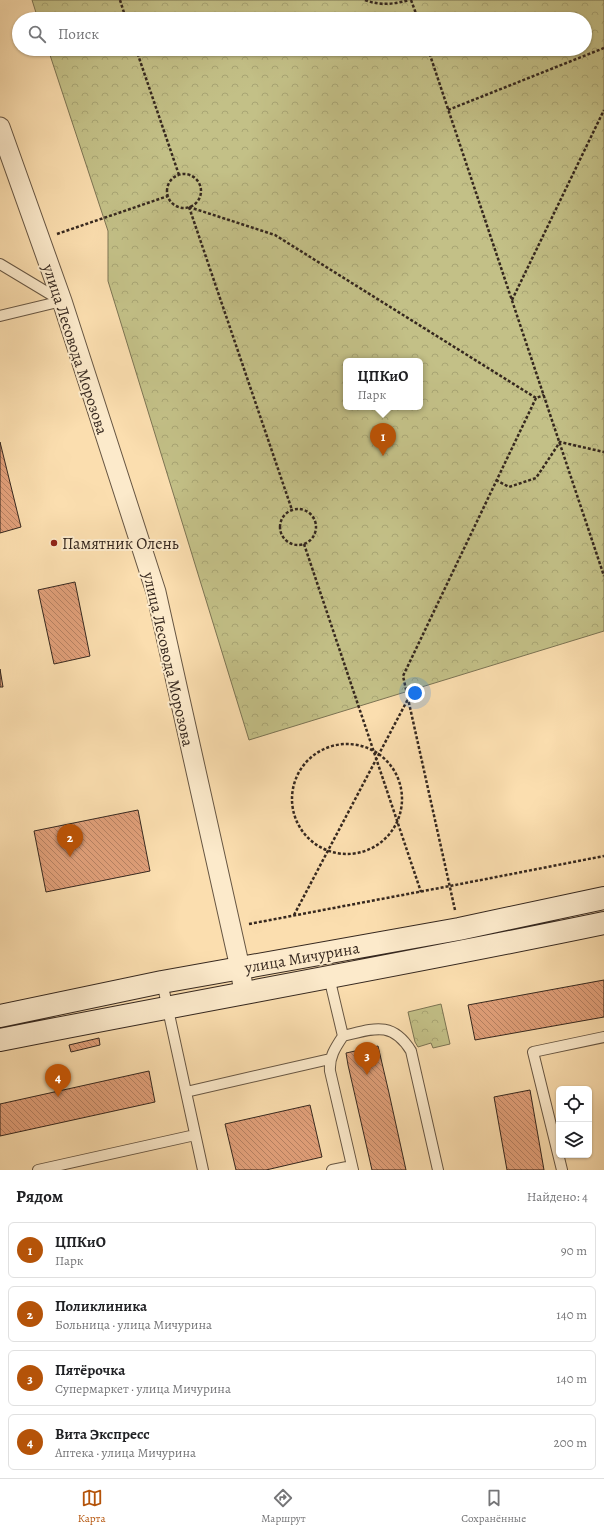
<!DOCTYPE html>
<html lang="ru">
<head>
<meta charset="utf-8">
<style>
	body { margin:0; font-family:Alegreya,serif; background:#f6f6f6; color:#202124 }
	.controls { position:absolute; right:12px; bottom:12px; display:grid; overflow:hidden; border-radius:6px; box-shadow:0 1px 3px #0004 }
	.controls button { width:36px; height:36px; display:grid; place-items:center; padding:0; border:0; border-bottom:1px solid #e0e0e0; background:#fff; color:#202124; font:20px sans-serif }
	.you { position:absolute; left:415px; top:693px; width:14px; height:14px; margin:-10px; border:3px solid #fff; border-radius:50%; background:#1a73e8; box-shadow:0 0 0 6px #1a73e833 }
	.badge { display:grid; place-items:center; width:26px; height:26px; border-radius:50%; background:#b45309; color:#fff; font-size:13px; font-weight:700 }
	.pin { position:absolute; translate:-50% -33px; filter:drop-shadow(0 1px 2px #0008) }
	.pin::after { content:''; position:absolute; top:21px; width:14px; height:12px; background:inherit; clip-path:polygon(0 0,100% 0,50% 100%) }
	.popup { position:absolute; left:343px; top:358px; width:80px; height:52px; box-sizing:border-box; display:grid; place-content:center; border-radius:6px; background:#fff; filter:drop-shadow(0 1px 3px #0005); font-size:13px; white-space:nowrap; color:#757577 }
	.popup b { font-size:15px; color:#202124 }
	.popup::after { content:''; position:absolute; left:50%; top:100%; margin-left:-8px; border:8px solid transparent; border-top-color:#fff }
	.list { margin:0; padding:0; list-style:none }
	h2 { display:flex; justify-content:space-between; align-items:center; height:52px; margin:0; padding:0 16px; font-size:17px }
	h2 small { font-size:13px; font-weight:400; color:#757577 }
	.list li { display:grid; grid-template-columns:26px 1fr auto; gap:12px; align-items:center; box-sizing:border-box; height:56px; margin:0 8px 8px; padding:0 8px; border:1px solid #e0e0e0; border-radius:6px }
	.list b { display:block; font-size:15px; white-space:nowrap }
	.list p { margin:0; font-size:13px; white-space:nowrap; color:#757577 }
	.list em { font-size:13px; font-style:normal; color:#757577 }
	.icon { flex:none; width:22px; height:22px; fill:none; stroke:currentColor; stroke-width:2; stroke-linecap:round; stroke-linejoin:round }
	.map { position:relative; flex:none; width:604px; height:1170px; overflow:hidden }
	.search { position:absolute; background:#fff; box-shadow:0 1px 3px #0004; left:12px; right:12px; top:12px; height:44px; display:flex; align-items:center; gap:10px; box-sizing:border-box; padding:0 14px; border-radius:22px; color:#757577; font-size:15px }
	.sheet { height:308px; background:#fff }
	nav { display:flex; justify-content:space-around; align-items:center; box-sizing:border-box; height:56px; border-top:1px solid #e0e0e0; background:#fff; font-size:11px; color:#757577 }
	nav a { display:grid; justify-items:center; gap:2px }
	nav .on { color:#b45309 }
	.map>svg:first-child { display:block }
	.forest { fill:url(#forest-crowns); stroke:#7c7453; fill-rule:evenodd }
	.building { fill:url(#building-back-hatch); stroke:#36281f }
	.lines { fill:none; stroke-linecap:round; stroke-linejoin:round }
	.lane-casing { stroke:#675643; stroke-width:12 }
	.street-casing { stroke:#675643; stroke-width:21 }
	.secondary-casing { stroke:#36281f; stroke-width:24 }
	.path { stroke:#36281f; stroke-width:2.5; stroke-dasharray:3 2; stroke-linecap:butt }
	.lane { stroke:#fceacb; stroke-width:10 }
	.street { stroke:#fceacb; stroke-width:19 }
	.secondary { stroke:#fceacb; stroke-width:22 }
	.poi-dot { fill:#8f2418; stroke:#fceacb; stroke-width:1.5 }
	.labels { text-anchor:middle; stroke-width:4; stroke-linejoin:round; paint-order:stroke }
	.street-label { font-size:16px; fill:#36281f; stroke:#fceacb }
	.poi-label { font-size:16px; fill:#36281f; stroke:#fceacb; text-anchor:start }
</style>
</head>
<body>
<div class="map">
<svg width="604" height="1170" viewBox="0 0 604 1170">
	<defs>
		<pattern id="forest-crowns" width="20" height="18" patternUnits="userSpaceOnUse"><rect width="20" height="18" fill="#c3c087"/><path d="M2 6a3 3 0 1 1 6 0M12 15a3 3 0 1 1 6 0" fill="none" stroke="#a8a574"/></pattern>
		<pattern id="building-back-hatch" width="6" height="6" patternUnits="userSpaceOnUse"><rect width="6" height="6" fill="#e1a07a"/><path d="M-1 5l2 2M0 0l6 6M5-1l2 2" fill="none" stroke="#b78263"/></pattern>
	</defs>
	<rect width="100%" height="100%" fill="#fbdeaf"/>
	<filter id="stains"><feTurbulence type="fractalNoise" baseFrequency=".005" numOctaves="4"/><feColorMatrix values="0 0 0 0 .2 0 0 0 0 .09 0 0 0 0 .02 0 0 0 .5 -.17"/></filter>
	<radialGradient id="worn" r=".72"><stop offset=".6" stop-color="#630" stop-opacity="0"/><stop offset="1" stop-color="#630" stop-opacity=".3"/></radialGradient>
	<!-- forest -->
	<path class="forest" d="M32 0H604V631L249 740 108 281V231L48 49H585V19H38ZM346 361H420V407H346Z
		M441 1004 450 1044 433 1048 431 1043 418 1047 415 1042 408 1012Z"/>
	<!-- building -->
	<path class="building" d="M0 442 21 527 0 533Z
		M75 582 90 656 54 664 38 590Z
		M0 669 3 687H0Z
		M138 810 150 871 46 892 34 831Z
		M604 980V1017L475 1040 468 1005Z
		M99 1038 100 1045 71 1052 69 1045Z
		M378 1046 389 1093 406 1170H372L348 1065 346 1053Z
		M149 1071 155 1102 0 1136V1104Z
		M530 1090 544 1170H507L494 1097Z
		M310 1105 322 1157 266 1170H236L225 1124Z"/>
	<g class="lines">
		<defs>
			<path id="lane" d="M0 264 60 300
				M0 316 62 301
				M329 977 343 1036
				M162 982 203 1170
				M186 1092 330 1059
				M38 1170 195 1135
				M332 1170 352 1166
				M353 1170 330 1071C329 1057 335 1048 343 1036 373 1029 392 1020 411 1051L438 1170
				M562 1170 533 1052 604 1037"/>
			<path id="street" d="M0 127 62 301 156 592 240 968 244 993"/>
			<path id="secondary" d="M0 1016 162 982 459 929 604 898
				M0 1040C201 1000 403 965 604 923"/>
		</defs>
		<!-- lane casing -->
		<use href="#lane" class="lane-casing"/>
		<!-- street casing -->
		<use href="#street" class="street-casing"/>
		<!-- secondary casing -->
		<use href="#secondary" class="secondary-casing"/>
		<!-- path -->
		<path class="path" d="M120 0 126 19
			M365 0C380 6 395 4 409 0
			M411 0 418 19
			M136 49 179 175
			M428 49 604 576
			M448 110 604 48
			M167 191a17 17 0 1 1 34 0a17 17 0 1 1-34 0Z
			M189 207 275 235 536 398 544 395
			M189 207 292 510
			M57 234 168 196
			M512 300 604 110
			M496 480 509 487 536 478 560 442 604 452
			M280 527a18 18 0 1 1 36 0a18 18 0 1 1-36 0Z
			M304 544 421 892
			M292 799a55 55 0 1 1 110 0a55 55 0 1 1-110 0Z
			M455 910 403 676 536 398
			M294 915 408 699
			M249 924 450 886 604 856"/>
		<!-- lane -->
		<use href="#lane" class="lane"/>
		<!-- street -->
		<use href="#street" class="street"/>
		<!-- secondary -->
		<use href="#secondary" class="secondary"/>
	</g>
	<!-- markers -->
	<circle class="poi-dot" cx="54" cy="543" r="4"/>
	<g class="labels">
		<!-- street labels -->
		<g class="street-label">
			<text transform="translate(76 349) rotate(72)" y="6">улица Лесовода Морозова</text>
			<text transform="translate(169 659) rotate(77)" y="6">улица Лесовода Морозова</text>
			<text transform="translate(302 957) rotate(-10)" y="6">улица Мичурина</text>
		</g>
		<!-- poi labels -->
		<g class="poi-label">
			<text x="62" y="549">Памятник Олень</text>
		</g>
	</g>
	<rect width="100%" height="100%" filter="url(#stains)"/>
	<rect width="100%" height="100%" fill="url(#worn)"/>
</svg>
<div class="controls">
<button><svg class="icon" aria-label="locate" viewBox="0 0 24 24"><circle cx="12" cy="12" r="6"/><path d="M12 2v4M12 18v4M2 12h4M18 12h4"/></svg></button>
<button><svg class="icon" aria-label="layers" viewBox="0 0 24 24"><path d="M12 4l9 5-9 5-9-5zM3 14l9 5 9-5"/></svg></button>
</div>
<div class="you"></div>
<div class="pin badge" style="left:383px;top:456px">1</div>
<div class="popup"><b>ЦПКиО</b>Парк</div>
<div class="pin badge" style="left:70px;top:857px">2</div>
<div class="pin badge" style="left:367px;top:1075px">3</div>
<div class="pin badge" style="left:58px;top:1097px">4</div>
<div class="search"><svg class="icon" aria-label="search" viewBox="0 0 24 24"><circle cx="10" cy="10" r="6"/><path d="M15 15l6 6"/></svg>Поиск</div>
</div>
<section class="sheet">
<h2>Рядом<small>Найдено: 4</small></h2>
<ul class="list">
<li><span class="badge">1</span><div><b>ЦПКиО</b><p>Парк</p></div><em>90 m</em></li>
<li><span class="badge">2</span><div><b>Поликлиника</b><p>Больница · улица Мичурина</p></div><em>140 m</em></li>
<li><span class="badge">3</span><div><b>Пятёрочка</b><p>Супермаркет · улица Мичурина</p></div><em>140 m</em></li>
<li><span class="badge">4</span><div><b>Вита Экспресс</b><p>Аптека · улица Мичурина</p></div><em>200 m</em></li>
</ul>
</section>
<nav>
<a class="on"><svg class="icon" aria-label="map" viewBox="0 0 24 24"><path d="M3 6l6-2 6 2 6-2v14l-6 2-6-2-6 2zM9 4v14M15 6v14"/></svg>Карта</a>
<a><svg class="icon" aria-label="directions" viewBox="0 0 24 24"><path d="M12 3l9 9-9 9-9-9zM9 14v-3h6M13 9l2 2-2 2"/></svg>Маршрут</a>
<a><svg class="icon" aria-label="saved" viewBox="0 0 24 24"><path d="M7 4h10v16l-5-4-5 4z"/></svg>Сохранённые</a>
</nav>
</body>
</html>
